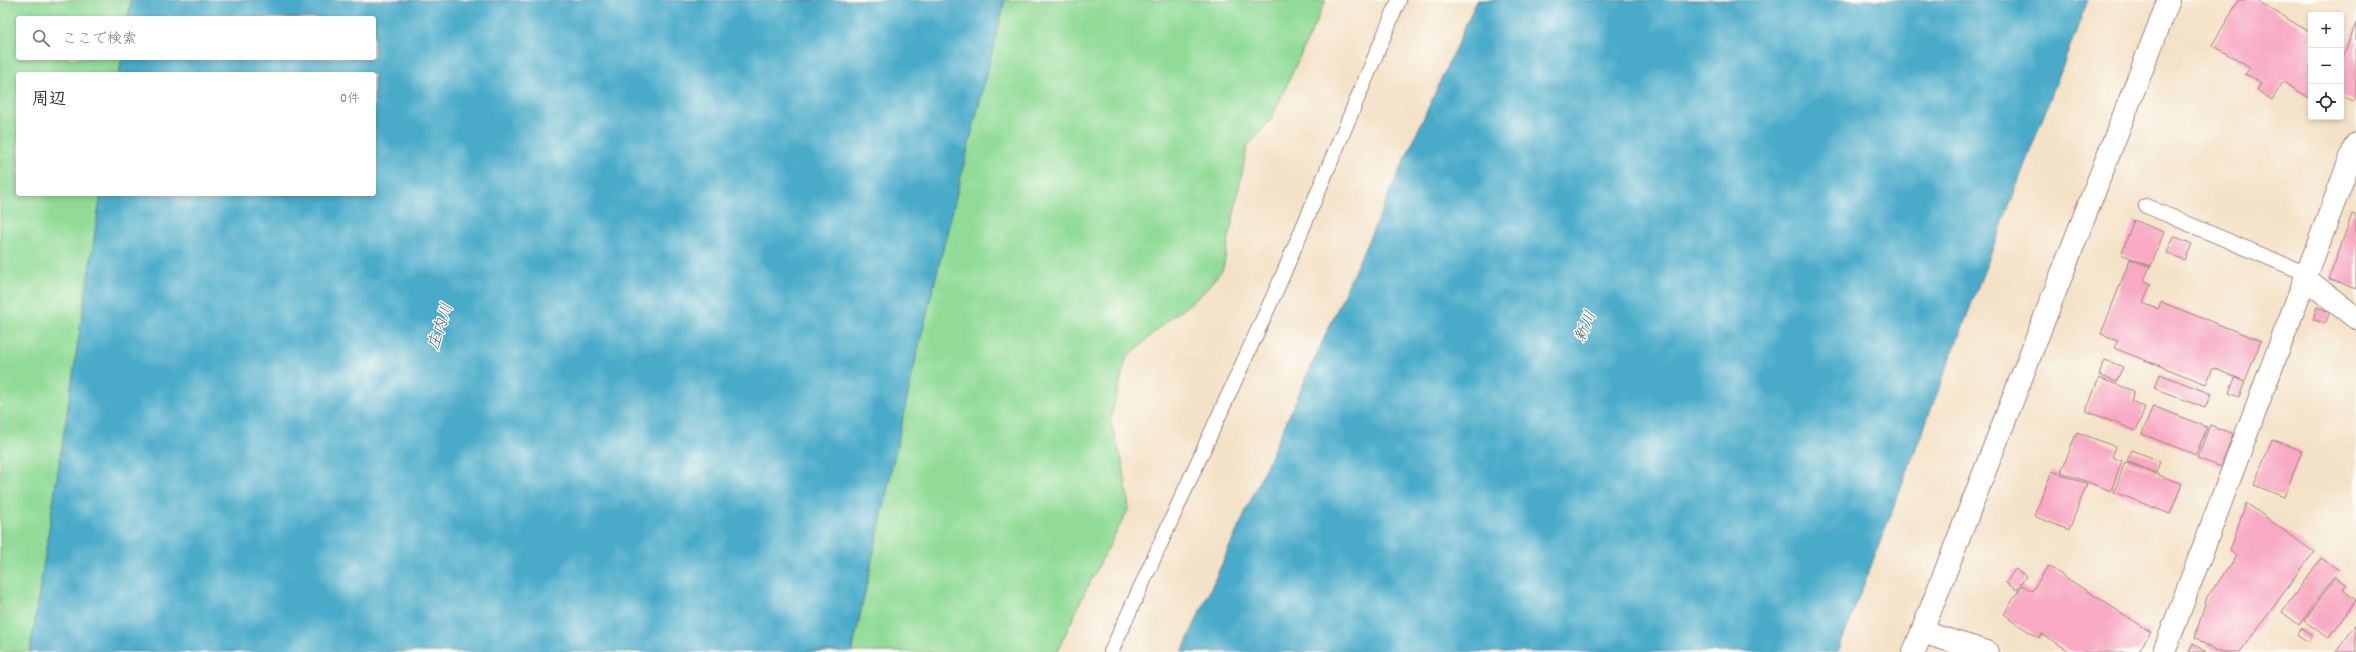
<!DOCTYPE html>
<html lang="ja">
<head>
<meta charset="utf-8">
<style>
	body { margin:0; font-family:Dekko,"Klee One",sans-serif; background:#f7f7f7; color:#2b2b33 }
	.controls { position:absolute; right:12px; top:12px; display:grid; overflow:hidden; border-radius:4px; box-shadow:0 2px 6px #0003 }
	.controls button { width:36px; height:36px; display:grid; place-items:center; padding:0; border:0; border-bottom:1px solid #e1e1e2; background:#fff; color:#2b2b33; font:20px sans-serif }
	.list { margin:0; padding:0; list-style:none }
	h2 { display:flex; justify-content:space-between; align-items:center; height:52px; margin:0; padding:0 16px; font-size:17px }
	h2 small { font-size:13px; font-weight:400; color:#7c7c81 }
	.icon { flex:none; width:22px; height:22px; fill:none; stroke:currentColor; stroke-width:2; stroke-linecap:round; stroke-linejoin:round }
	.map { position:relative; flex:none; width:2356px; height:652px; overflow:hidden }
	.search { position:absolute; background:#fff; box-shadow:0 2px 6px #0003; left:16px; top:16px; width:360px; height:44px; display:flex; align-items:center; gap:10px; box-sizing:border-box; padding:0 14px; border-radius:4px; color:#7c7c81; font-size:15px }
	.panel { position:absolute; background:#fff; box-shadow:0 2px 6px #0003; left:16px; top:72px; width:360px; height:124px; border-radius:4px }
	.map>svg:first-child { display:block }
	.green { fill:#91db97; stroke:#6e7d61 }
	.water { fill:#4aabc9; stroke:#4a657a }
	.building { fill:#f8a9c3 }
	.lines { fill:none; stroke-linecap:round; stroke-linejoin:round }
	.service-casing { stroke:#9f807a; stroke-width:16 }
	.minor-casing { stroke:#9f807a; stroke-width:24 }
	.tertiary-casing { stroke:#9f807a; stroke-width:24 }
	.service { stroke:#fff; stroke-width:14 }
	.minor { stroke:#fff; stroke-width:22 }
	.tertiary { stroke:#fff; stroke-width:22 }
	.labels { text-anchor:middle; stroke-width:3; stroke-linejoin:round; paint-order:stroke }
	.water-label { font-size:16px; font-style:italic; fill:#4a5e72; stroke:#fdfcf7 }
</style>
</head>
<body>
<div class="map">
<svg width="2356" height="652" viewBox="0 0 2356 652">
	<rect width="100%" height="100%" fill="#fdfcf7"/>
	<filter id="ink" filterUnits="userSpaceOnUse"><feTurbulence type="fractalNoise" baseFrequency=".025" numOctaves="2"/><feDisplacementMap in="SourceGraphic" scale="8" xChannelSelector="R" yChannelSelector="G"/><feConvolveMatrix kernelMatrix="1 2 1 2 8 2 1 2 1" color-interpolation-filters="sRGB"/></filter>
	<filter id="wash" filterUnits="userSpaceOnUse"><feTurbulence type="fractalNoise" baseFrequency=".012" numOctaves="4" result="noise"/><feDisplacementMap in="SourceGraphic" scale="16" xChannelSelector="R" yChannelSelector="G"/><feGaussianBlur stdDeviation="0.9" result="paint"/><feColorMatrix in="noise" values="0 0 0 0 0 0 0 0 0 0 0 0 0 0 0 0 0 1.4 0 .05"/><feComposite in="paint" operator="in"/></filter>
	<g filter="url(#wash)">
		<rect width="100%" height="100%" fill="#f4e2c8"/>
		<!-- green -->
		<path class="green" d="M0 0H131L128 18H18V58H122L119 74H18V194H101L30 652H0Z
			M1005 0H1326L1271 119 1247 147 1223 269 1200 296 1168 320 1126 359 1110 420 1123 464 1129 508 1085 592 1057 652H852L917 353Z"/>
		<!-- water -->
		<path class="water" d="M131 0H1005L917 353 852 652H30L101 194H374V74H119L122 58H374V18H128Z
			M1477 0H2088L1838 652H1182Z"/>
		<g id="blocks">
			<!-- building -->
			<path class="building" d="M2239 0H2256L2311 33V99L2283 82 2272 100 2257 90 2261 83 2245 74 2250 68 2212 45Z
				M2356 23V96L2354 101 2341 96V62Z
				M2352 214 2356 216V289L2329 279Z
				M2134 220 2164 232 2151 266 2121 254Z
				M2174 236 2192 244 2185 260 2167 253Z
				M2130 259 2150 267 2144 280 2151 284 2143 303 2158 309 2161 302 2261 341 2245 381 2213 368 2206 384 2114 348 2118 340 2101 334Z
				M2317 307 2330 312 2325 324 2313 319Z
				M2105 360 2123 367 2116 382 2099 375Z
				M2160 374 2211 394 2205 408 2154 388Z
				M2099 378 2134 391 2131 401 2145 407 2136 431 2086 411Z
				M2235 378 2245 382 2239 397 2229 393Z
				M2153 406 2207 427 2196 455 2142 434Z
				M2210 425 2233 434 2221 467 2197 458Z
				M2077 432 2116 447 2112 457 2122 461 2111 491 2061 472Z
				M2272 439 2302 451 2284 497 2254 485Z
				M2132 450 2160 461 2156 473 2127 461Z
				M2125 462 2182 484 2170 514 2114 492Z
				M2052 471 2087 484 2069 530 2034 516Z
				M2246 503 2314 552 2240 652H2216L2195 637 2207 597 2237 556 2230 551Z
				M2321 558 2339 570 2299 625 2282 612Z
				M2048 566 2151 632 2138 652H2071L2042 634 2039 638 2009 619 2010 618 2004 614 2022 585 2032 591Z
				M2015 569 2026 576 2017 590 2006 583Z
				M2336 577 2346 584 2343 590 2356 600 2329 638 2304 621Z
				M2356 625V652H2336Z
				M2302 628 2313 635 2308 642 2297 634Z
				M2193 643 2205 652H2189Z"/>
		</g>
	</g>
	<g filter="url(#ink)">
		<use href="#blocks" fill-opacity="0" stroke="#9f807a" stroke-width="1"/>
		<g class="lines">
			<defs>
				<path id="service" d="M2146 206 2307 274
					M1111 652 1279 284 1399 0"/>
				<path id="minor" d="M2306 279 2356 318
					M1922 632 1987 652
					M2164 652 2356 144"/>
				<path id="tertiary" d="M1914 652 2169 0"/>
			</defs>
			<!-- service casing -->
			<use href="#service" class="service-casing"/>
			<!-- minor casing -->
			<use href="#minor" class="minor-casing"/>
			<!-- tertiary casing -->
			<use href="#tertiary" class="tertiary-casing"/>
			<!-- service -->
			<use href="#service" class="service"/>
			<!-- minor -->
			<use href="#minor" class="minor"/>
			<!-- tertiary -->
			<use href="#tertiary" class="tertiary"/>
		</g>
	</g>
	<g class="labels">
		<!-- water labels -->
		<g class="water-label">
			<text transform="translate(439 326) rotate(-72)" y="6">庄内川</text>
			<text transform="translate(1584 326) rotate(-67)" y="6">新川</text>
		</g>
	</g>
</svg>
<div class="controls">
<button>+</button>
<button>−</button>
<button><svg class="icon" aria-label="locate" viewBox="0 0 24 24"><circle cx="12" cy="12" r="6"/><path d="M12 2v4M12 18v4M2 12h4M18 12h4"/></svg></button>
</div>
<div class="search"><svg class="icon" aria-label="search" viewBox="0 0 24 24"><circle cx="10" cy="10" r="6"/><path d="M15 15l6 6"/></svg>ここで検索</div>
<section class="panel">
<h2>周辺<small>0件</small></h2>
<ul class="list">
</ul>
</section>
</div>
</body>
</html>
